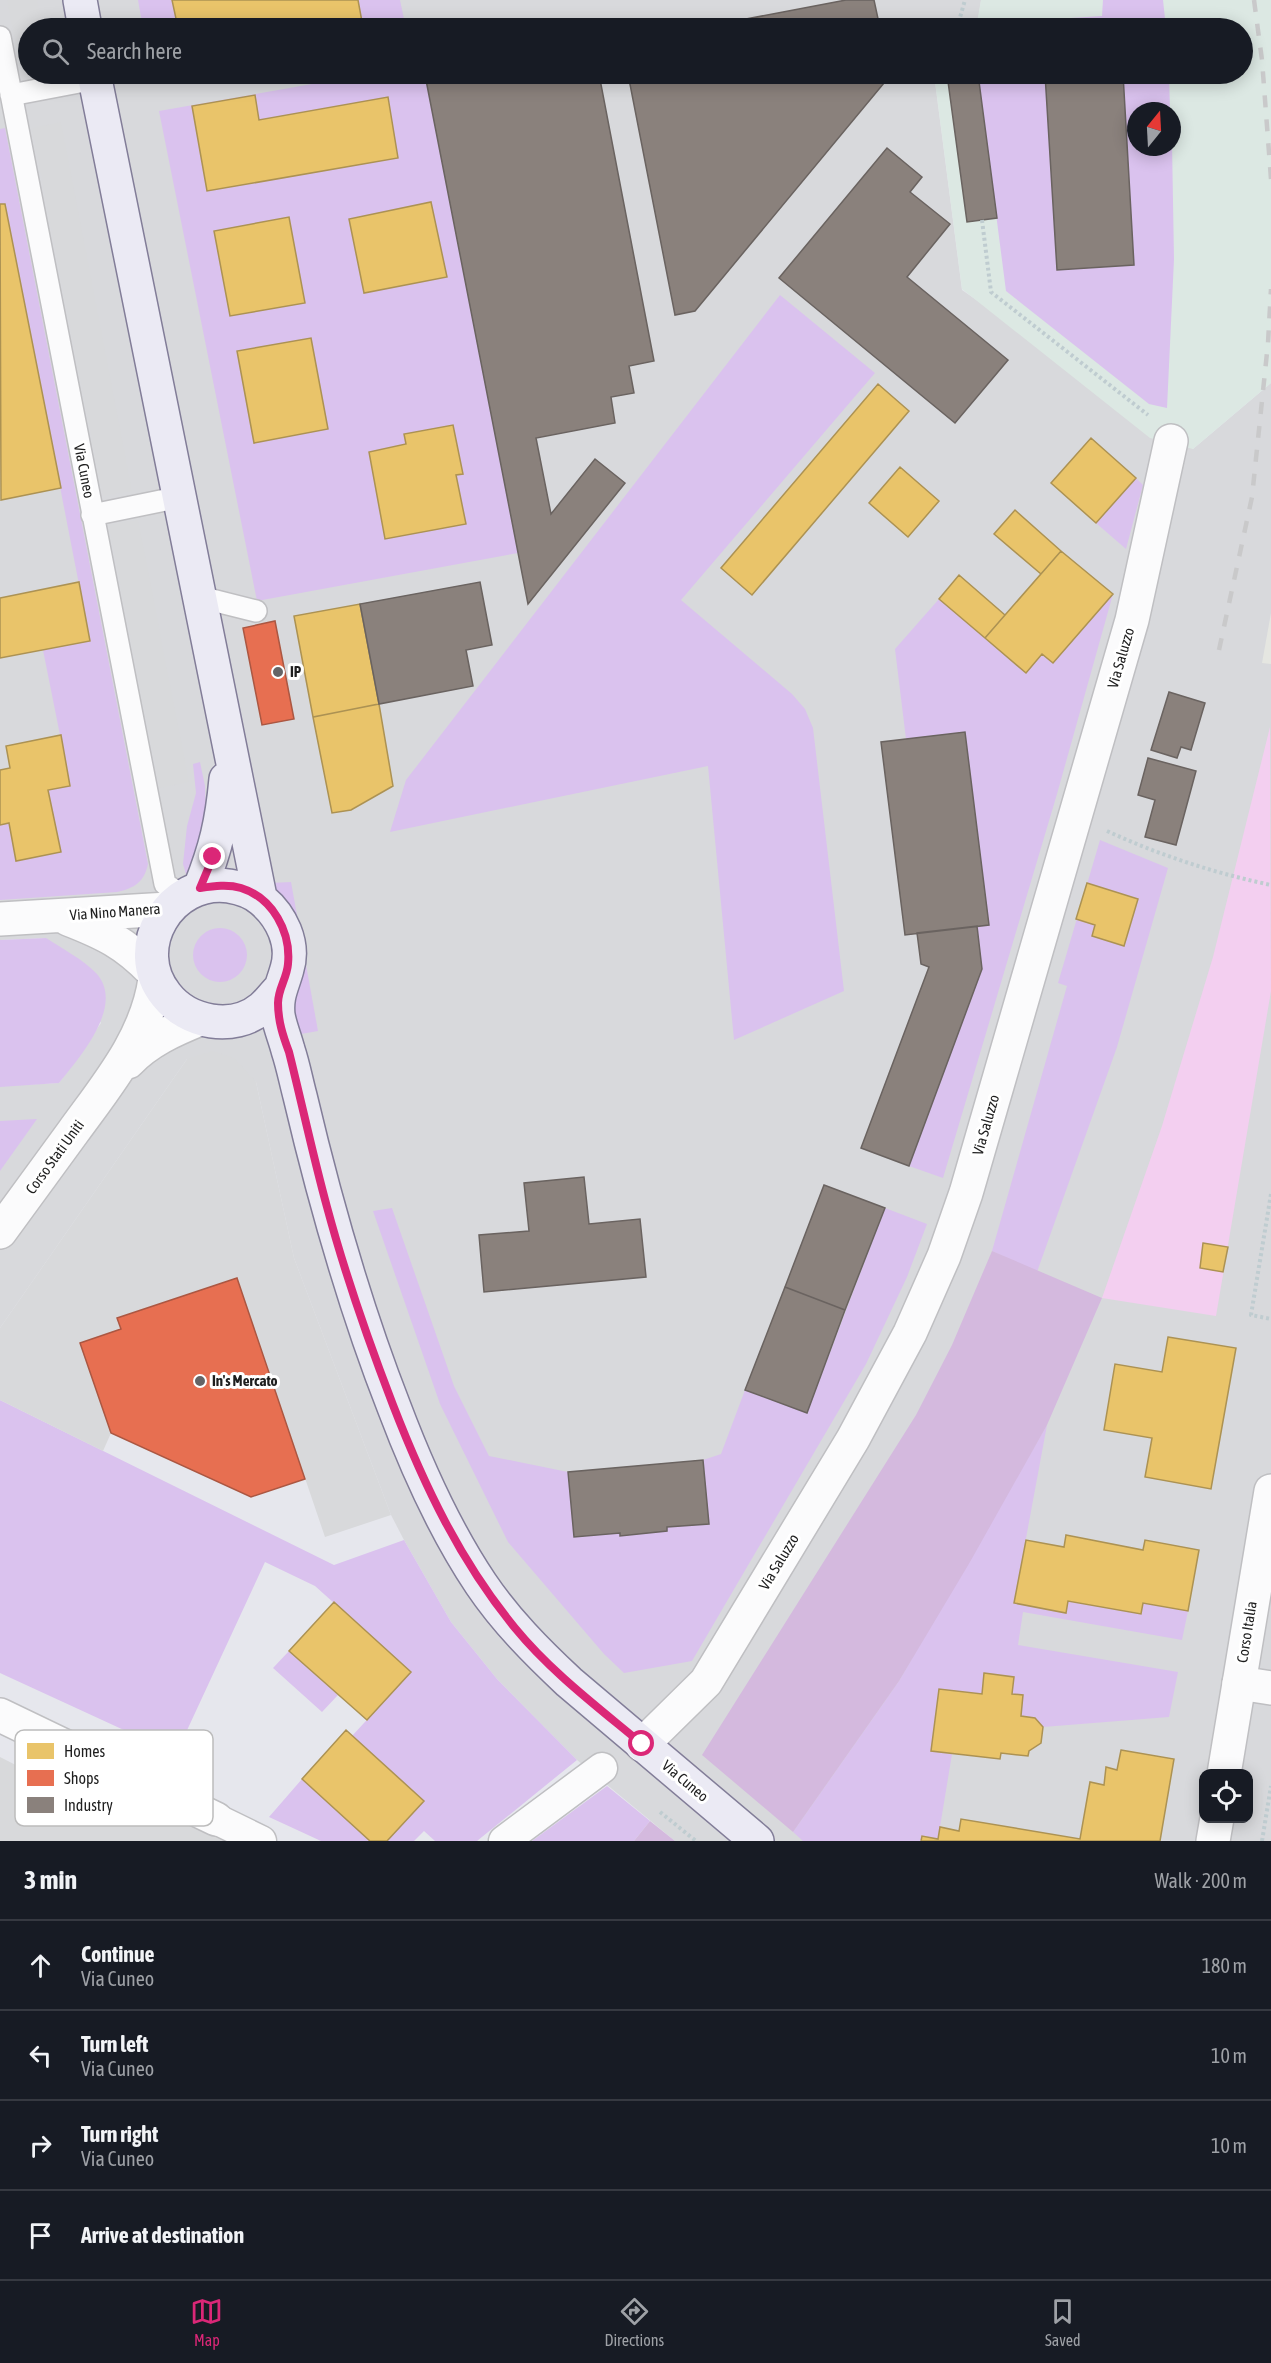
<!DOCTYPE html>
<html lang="en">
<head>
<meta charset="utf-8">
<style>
	body { margin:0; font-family:"Asap Condensed",sans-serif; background:#20242c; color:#f1f3f6 }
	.controls { position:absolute; right:18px; bottom:18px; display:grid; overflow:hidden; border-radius:12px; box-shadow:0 3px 15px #0003 }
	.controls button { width:54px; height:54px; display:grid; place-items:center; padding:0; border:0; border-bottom:2px solid #363941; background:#171b24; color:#f1f3f6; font:30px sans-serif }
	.compass { position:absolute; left:1127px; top:102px; width:54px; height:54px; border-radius:50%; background:#171b24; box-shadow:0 3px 15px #0003; rotate:18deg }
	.stop { position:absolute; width:18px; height:18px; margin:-14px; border:4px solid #db2777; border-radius:50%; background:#fff }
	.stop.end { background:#db2777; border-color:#fff; box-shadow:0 2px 6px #0008 }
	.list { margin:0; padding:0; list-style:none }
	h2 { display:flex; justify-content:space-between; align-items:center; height:78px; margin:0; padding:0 24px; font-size:26px }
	h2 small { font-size:20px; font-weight:400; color:#9ea1a6 }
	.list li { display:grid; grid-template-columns:39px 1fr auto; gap:18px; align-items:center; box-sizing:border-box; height:90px; padding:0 24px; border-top:2px solid #363941 }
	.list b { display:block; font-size:22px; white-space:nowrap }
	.list p { margin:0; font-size:20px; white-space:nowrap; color:#9ea1a6 }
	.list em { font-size:20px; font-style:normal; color:#9ea1a6 }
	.icon { flex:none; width:33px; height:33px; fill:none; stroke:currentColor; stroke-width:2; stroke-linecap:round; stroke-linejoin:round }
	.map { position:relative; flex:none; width:1271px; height:1841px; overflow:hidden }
	.search { position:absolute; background:#171b24; box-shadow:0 3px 15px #0003; left:18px; right:18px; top:18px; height:66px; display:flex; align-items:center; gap:15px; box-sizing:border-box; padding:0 21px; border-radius:33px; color:#9ea1a6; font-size:22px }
	.sheet { height:438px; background:#171b24 }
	nav { display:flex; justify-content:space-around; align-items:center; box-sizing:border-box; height:84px; border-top:2px solid #363941; background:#171b24; font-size:16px; color:#9ea1a6 }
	nav a { display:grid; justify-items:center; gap:3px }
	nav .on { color:#db2777 }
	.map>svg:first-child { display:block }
	.residential { fill:#d8d9dc; fill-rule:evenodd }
	.industrial { fill:#dce8e3; fill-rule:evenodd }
	.grass { fill:#dac2ee }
	.forest { fill:#d4b9de }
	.park { fill:#f3cff0 }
	.parking { fill:#d8d9db }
	.plaza { fill:#e5e6e1 }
	.homes { fill:#e9c46a; stroke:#ac9253; stroke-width:1.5 }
	.shops { fill:#e76f51; stroke:#ab5742; stroke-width:1.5 }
	.industry { fill:#8a817c; stroke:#6a6360; stroke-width:1.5 }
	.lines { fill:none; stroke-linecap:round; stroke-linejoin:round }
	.service-casing { stroke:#bfbfc2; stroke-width:24 }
	.pedestrian-casing { stroke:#bfbfc2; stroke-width:33 }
	.minor-casing { stroke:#bfbfc2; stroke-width:36 }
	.tertiary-casing { stroke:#bfbfc2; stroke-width:36 }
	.secondary-casing { stroke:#827d98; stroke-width:36 }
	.path { stroke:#bfccd0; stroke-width:4; stroke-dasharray:3 3; stroke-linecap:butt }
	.service { stroke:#fbfbfc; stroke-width:21 }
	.pedestrian { stroke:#fbfbfc; stroke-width:30 }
	.minor { stroke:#fbfbfc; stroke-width:33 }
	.tertiary { stroke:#fbfbfc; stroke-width:33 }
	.secondary { stroke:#ebeaf4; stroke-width:33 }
	.rail { stroke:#c9c9ca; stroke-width:4.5; stroke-dasharray:12 12; stroke-linecap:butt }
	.route { stroke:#db2777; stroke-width:8 }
	.poi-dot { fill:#646466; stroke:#fff; stroke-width:2 }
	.labels { text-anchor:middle; stroke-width:6; stroke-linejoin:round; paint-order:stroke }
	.street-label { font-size:15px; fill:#1e1e1e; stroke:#fff }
	.poi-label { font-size:15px; font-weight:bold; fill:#1e1e1e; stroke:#fff; text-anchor:start }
	.key { fill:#fff; stroke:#bcbcbc; stroke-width:1.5 }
	.key-label { font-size:16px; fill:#1e1e1e }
</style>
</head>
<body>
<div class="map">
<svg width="1271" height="1841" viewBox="0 0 1271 1841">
	<rect width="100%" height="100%" fill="#e6e7ed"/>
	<!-- residential -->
	<path class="residential" d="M0 0H981L977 28H28V74H934L962 290 1193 449 1271 383V1841H675L577 1760 497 1679 451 1622 404 1540 391 1515 294 1258 256 1082 187 1059 0 1328V1086L59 1083 101 1023 46 938 0 940ZM1204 1774H1248V1818H1204Z"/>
	<!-- industrial -->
	<path class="industrial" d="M981 0H1271V383L1193 449 1150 438 962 289 934 74H1242V28H976ZM1136 111H1172V147H1136Z"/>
	<!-- grass -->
	<path class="grass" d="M138 0H172L178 28H143Z
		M358 0H400L404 19 363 27Z
		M1103 0H1163L1166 28H977L978 24 1102 16Z
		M369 74H425L518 553 257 601 159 111Z
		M978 74H1169L1170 111H1136V147H1172V143L1174 259 1167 408 1149 404 1006 291Z
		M5 128 148 864C144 882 135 888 117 892L0 900V825L9 823 16 861 61 852 48 790 70 785 43 650 90 641 5 204H0V129Z
		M780 295 875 373 681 600 792 694 805 709 813 728 844 991 734 1040 708 766 390 832 406 780Z
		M1136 478 1143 485 1126 549 1096 523Z
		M1113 594 1057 794 943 1178 909 1166 977 926 989 924 965 732 906 739 895 649 939 599 1026 673 1042 654 1053 663Z
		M200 762 205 786 206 814 190 888 183 864 187 826 196 793 193 764Z
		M1100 840 1168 868 1117 1047 1037 1272 992 1251 1067 986 1058 983Z
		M291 882 318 1031 301 1034 288 1011 270 883Z
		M193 955a27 27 0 1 1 54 0a27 27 0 1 1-54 0Z
		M46 938C61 948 84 960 96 973 126 1005 79 1058 59 1083L0 1087V940Z
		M37 1119 0 1171V1121Z
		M392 1208 454 1386 489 1456 568 1472 621 1536 667 1531V1527L709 1524 703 1460 721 1454 745 1390 807 1413 885 1208 927 1224 907 1277 866 1364 692 1661 624 1673 604 1654 508 1542 440 1404 373 1211Z
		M0 1400 334 1565 404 1540 451 1622 497 1679 577 1760 477 1841H435L424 1831 414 1841H387L352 1736 411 1672 315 1586 265 1562 176 1754 0 1673Z
		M1047 1425 1014 1603 1068 1601 1141 1614 1143 1603 1188 1611 1182 1640 1023 1612 1018 1645 1178 1672 1169 1717 1043 1727 1035 1718 1021 1716 1023 1696 1012 1694 1014 1677 982 1694 939 1689 931 1751 952 1754 938 1839 923 1836 921 1841H803L793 1832 899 1681Z
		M289 1651 338 1695 322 1712 273 1668Z
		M302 1779 370 1841H321L269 1817Z
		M607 1786 650 1821 634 1841H532Z"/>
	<!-- forest -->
	<path class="forest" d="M992 1251 1102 1298 1047 1425 970 1562 899 1681 793 1832 702 1755 916 1415 952 1345Z
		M650 1821 675 1841H634Z"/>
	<!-- park -->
	<path class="park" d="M1270 727 1271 991 1216 1316 1102 1298 1162 1126 1213 957Z"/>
	<!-- parking -->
	<path class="parking" d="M7 0H37L43 28H28V59L19 61Z
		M61 122 132 491 103 496 32 128Z
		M138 520 189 782 160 788 109 525Z
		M212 1051 234 1058 256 1082 294 1258 391 1515 325 1537 237 1278 118 1318 121 1329 81 1343 111 1433 103 1451 0 1400V1328L187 1059Z
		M0 1757 61 1788 72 1766 203 1831 267 1841H0Z"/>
	<!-- plaza -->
	<path class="plaza" d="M1271 613V664L1262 663Z"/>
	<!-- homes -->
	<path class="homes" d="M172 0H358L363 27 352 28H178Z
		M255 95 259 120 388 97 398 158 207 191 192 106Z
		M431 202 447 277 364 293 349 219Z
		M0 204H5L61 488 1 500Z
		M289 217 305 303 230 316 214 231Z
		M311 338 328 429 254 443 237 351Z
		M878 384 909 411 752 595 721 568Z
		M453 425 463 474 456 475 466 524 385 539 369 452 406 444 404 434Z
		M1091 438 1136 478 1096 523 1051 483Z
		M900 467 939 501 908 537 869 503Z
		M1015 510 1061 551 1041 574 994 534Z
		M1061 551 1113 594 1053 663 1042 654 1026 673 985 638Z
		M959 575 1005 615 985 638 939 599Z
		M79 582 90 641 0 658V598Z
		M360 604 379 704 313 717 294 616Z
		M379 704 393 786 351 810 332 813 313 717Z
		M61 735 70 786 48 790 61 852 16 861 9 823 0 825V770L10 768 6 746Z
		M1087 883 1138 899 1124 946 1092 936 1095 925 1076 919Z
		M1203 1243 1228 1247 1223 1272 1200 1268Z
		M1168 1337 1236 1348 1211 1489 1145 1477 1152 1438 1104 1430 1115 1364 1162 1372Z
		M1066 1535 1143 1550 1145 1540 1199 1550 1188 1611 1143 1603 1141 1614 1068 1601 1066 1613 1014 1603 1026 1540 1064 1547Z
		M334 1602 411 1672 367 1720 289 1651Z
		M984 1673 1014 1677 1012 1694 1023 1695 1021 1716 1035 1718 1043 1727 1041 1743 1029 1751 1028 1756 1001 1753 1000 1759 931 1751 939 1689 982 1694Z
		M346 1730 424 1801 387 1841H370L302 1779Z
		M1121 1750 1174 1759 1160 1841H921L922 1836 938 1839 940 1827 959 1831 961 1819 1080 1839 1090 1782 1104 1785 1106 1767 1117 1770Z"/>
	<!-- shops -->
	<path class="shops" d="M275 621 294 719 262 725 243 628Z
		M237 1278 305 1479 251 1497 111 1433 80 1343 121 1329 117 1318Z"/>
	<!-- industry -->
	<path class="industry" d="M846 0H874L880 28H699Z
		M461 74H599L654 361 629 366 634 393 611 397 615 423 536 438 551 514 595 459 625 483 528 604 426 80Z
		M628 74H889V77L695 311 675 315Z
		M947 74H978L997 218 967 222Z
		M1045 74H1123L1134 265 1057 270Z
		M887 148 922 177 910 192 950 224 907 277 1008 360 955 423 779 278Z
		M480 582 492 645 466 650 473 686 379 704 360 604Z
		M1169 692 1205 703 1191 750 1181 747 1177 758 1151 750Z
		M965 732 989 925 905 935 881 742Z
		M1148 758 1196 771 1176 845 1145 837 1155 800 1138 795Z
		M977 926 982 969 909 1166 861 1148 929 967 921 964 917 933Z
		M584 1177 589 1224 640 1219 646 1277 484 1292 479 1235 529 1231 524 1183Z
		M824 1185 885 1208 845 1310 785 1287Z
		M785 1287 845 1310 807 1413 745 1390Z
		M703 1460 709 1524 667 1527V1531L620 1536V1533L574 1537 568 1472Z"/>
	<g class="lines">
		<defs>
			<path id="service" d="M0 37 165 884 183 896
				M11 95 95 79
				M92 515 180 497
				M200 597 256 611"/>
			<path id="pedestrian" d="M216 1819 261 1841
				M504 1841 602 1768"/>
			<path id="minor" d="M0 919 168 909
				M68 919C104 933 125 943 152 971
				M128 1062C148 1041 173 1030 200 1019
				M0 1232C24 1199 49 1165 73 1132 107 1085 147 1038 155 979
				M1239 1683 1271 1688
				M0 1715 216 1819
				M642 1745 706 1682 853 1439 910 1333 944 1256 966 1193 1132 620 1171 441"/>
			<path id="tertiary" d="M1224 1774 1271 1491
				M1213 1841 1217 1818"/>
			<path id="secondary" d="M80 0 85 28
				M94 74 260 897
				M200 888C216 848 222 822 226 779
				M279 990C273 996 268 1003 262 1008 233 1032 188 1023 166 995 128 948 170 878 229 886 241 888 253 892 262 900 281 916 295 943 287 969 282 987 276 996 278 1015 280 1027 285 1038 288 1050 293 1065 296 1081 300 1096 325 1202 354 1305 394 1407 417 1468 444 1529 481 1584 506 1621 537 1652 569 1682L757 1841"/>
		</defs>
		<!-- service casing -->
		<use href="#service" class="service-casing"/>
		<!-- pedestrian casing -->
		<use href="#pedestrian" class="pedestrian-casing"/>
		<!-- minor casing -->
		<use href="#minor" class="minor-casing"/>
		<!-- tertiary casing -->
		<use href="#tertiary" class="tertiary-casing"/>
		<!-- secondary casing -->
		<use href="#secondary" class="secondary-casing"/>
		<!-- path -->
		<path class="path" d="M957 28 965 0
			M982 220 991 292 1148 415
			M1107 831C1159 855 1214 873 1271 885
			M1271 1194 1251 1315 1271 1319
			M660 1812 696 1841
			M1262 1841 1271 1786"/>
		<!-- service -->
		<use href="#service" class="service"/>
		<!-- pedestrian -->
		<use href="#pedestrian" class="pedestrian"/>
		<!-- minor -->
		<use href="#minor" class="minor"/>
		<!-- tertiary -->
		<use href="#tertiary" class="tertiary"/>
		<!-- secondary -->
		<use href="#secondary" class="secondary"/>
		<!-- rail -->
		<path class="rail" d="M1254 0 1262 60 1271 179
			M1219 650 1252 497 1268 343 1271 289"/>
	</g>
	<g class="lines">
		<!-- route -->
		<path class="route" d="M213 857 200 888C214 886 228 884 241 888 273 898 291 932 288 964 287 978 278 989 278 1003 278 1021 283 1036 289 1052 302 1104 313 1156 327 1207 345 1274 368 1340 393 1405 424 1485 460 1561 515 1628 551 1672 599 1708 642 1744"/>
	</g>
	<!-- markers -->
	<g class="poi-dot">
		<circle cx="278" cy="672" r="6"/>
		<circle cx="200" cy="1381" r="6"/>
	</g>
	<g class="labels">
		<!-- street labels -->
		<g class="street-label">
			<text transform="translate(84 471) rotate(79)" y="5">Via Cuneo</text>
			<text transform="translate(1121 658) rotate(-74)" y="5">Via Saluzzo</text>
			<text transform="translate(115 912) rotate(-4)" y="5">Via Nino Manera</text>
			<text transform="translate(986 1125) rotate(-74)" y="5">Via Saluzzo</text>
			<text transform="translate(55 1157) rotate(-54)" y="5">Corso Stati Uniti</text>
			<text transform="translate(779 1562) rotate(-59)" y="5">Via Saluzzo</text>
			<text transform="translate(1247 1632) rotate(-81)" y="5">Corso Italia</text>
			<text transform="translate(685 1781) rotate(40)" y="5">Via Cuneo</text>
		</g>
		<!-- poi labels -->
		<g class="poi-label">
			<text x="290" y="677">IP</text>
			<text x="212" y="1386">In's Mercato</text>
		</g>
	</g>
	<!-- legend -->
	<rect x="15" y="1730" width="198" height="96" rx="9" class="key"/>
	<rect x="27" y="1743" width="27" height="16" fill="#e9c46a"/>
	<rect x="27" y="1770" width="27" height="16" fill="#e76f51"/>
	<rect x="27" y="1797" width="27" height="16" fill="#8a817c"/>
	<g class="key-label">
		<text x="64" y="1757">Homes</text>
		<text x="64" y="1784">Shops</text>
		<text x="64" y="1811">Industry</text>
	</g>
</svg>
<div class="controls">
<button><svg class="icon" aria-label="locate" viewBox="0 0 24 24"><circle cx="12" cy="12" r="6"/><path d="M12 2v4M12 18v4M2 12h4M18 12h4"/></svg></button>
</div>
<svg class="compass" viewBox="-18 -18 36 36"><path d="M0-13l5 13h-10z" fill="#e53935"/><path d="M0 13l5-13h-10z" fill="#9ea1a6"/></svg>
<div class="stop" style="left:642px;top:1744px"></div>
<div class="stop end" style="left:213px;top:857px"></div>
<div class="search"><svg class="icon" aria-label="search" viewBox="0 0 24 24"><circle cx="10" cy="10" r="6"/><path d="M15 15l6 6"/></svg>Search here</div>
</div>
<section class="sheet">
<h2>3 min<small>Walk · 200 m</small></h2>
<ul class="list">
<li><svg class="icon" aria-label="ahead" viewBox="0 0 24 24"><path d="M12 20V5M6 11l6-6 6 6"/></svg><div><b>Continue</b><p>Via Cuneo</p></div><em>180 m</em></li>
<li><svg class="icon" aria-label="left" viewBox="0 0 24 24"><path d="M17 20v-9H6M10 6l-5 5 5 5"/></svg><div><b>Turn left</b><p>Via Cuneo</p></div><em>10 m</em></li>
<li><svg class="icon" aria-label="right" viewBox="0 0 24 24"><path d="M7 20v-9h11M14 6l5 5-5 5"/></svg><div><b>Turn right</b><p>Via Cuneo</p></div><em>10 m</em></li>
<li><svg class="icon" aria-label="arrive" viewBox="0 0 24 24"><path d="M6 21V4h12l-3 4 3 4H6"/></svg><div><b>Arrive at destination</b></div></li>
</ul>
</section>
<nav>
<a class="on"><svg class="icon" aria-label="map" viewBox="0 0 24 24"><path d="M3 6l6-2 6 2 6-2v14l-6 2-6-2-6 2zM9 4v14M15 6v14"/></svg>Map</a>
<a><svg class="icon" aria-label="directions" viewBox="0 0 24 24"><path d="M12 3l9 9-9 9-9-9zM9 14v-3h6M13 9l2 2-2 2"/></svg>Directions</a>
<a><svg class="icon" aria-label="saved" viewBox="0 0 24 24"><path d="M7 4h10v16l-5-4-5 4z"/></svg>Saved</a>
</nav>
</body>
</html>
